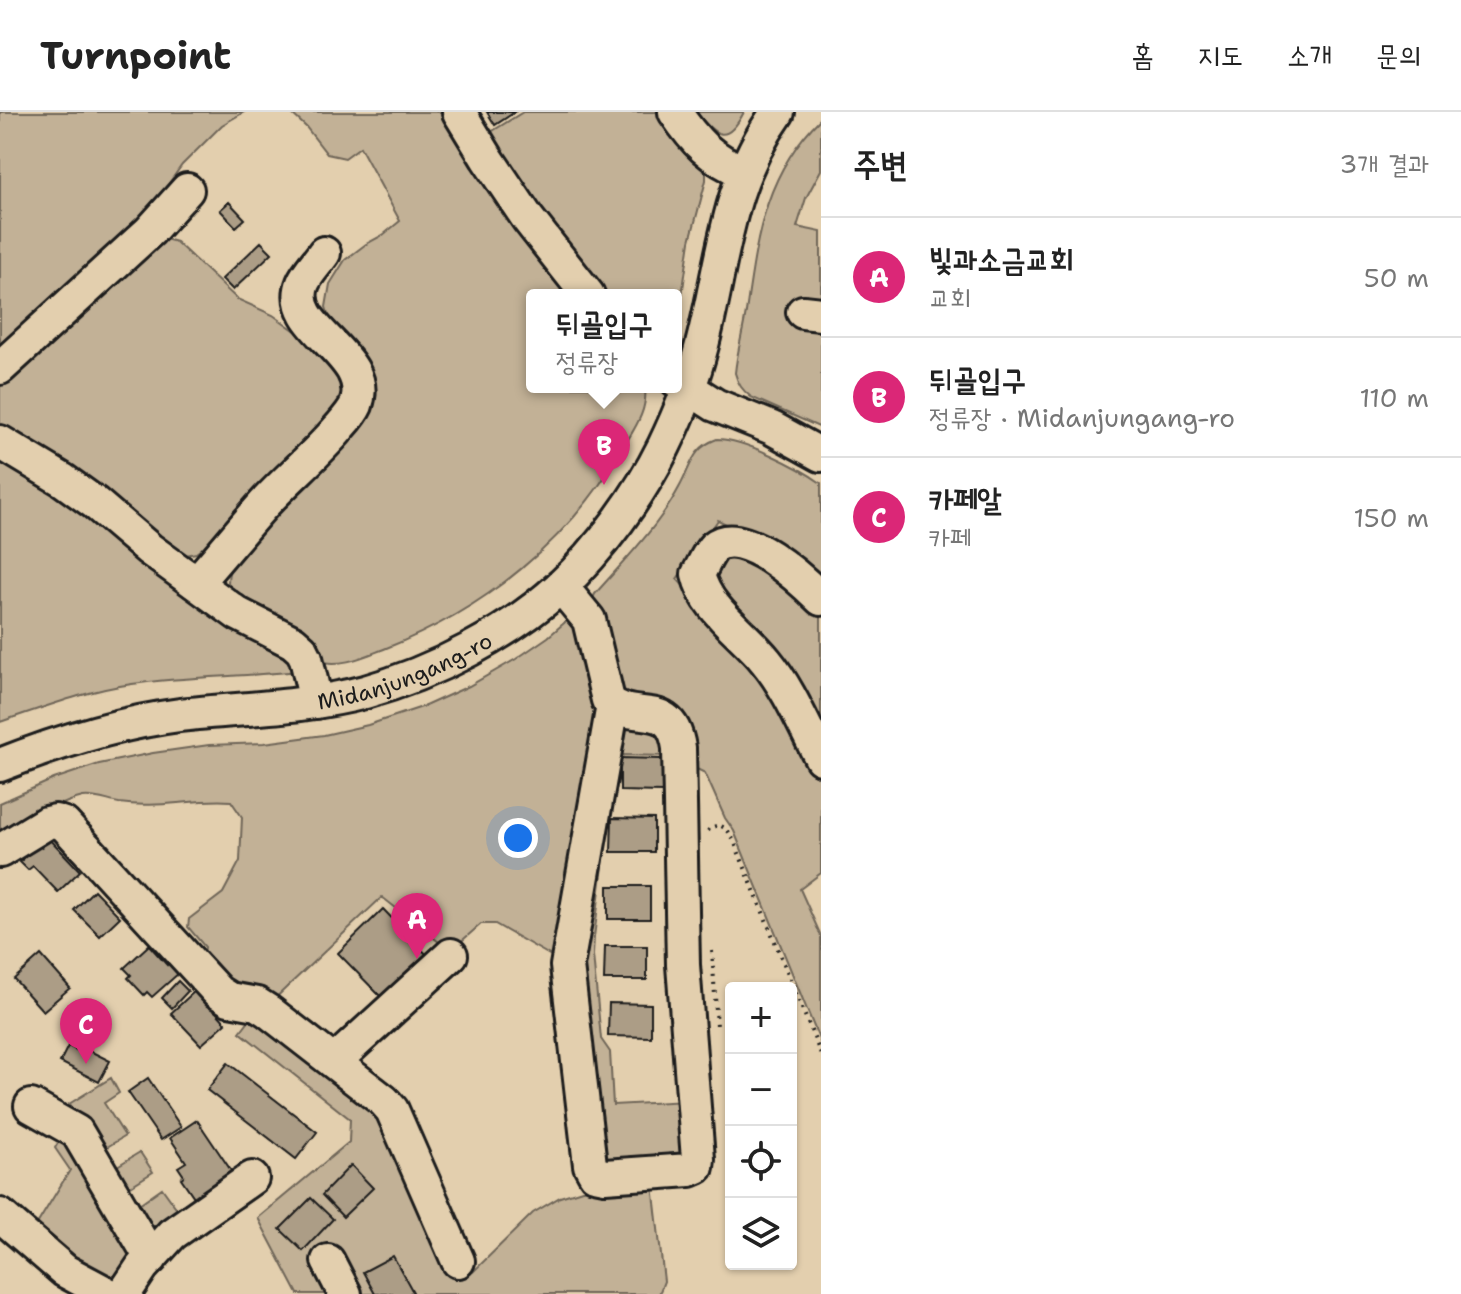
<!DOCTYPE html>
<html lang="ko">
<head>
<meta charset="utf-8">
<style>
	body { margin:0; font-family:"Shantell Sans","Poor Story",sans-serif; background:#f6f6f6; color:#222 }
	.controls { position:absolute; right:24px; bottom:24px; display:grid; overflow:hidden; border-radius:8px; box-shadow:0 2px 6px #0004 }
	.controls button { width:72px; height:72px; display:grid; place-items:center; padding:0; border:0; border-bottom:2px solid #e0e0e0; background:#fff; color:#222; font:40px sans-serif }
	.you { position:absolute; left:518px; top:726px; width:28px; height:28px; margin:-20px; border:6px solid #fff; border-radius:50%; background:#1a73e8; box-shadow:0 0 0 12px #1a73e833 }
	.badge { display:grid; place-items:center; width:52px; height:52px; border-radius:50%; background:#db2777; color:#fff; font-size:26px; font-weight:700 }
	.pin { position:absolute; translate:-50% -66px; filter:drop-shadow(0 2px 4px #0008) }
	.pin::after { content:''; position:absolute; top:42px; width:28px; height:24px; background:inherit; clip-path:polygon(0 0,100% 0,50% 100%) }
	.popup { position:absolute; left:526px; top:177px; width:156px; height:104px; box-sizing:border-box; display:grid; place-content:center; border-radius:8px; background:#fff; filter:drop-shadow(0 2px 6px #0005); font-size:26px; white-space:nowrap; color:#767676 }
	.popup b { font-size:30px; color:#222 }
	.popup::after { content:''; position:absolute; left:50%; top:100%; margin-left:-16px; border:16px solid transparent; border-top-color:#fff }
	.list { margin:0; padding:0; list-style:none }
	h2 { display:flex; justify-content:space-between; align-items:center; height:104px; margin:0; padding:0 32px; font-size:34px }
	h2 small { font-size:26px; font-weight:400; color:#767676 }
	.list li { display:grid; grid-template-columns:52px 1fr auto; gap:24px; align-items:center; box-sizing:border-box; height:120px; padding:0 32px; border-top:2px solid #e0e0e0 }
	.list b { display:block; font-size:30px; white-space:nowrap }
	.list p { margin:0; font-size:26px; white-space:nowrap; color:#767676 }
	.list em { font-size:26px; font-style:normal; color:#767676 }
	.icon { flex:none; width:44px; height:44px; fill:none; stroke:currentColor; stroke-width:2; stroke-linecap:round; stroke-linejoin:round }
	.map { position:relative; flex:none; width:821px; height:1182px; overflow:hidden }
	header { display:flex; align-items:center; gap:48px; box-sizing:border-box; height:112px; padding:0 40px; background:#fff; border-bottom:2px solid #e0e0e0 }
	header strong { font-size:38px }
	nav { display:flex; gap:44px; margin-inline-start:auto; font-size:28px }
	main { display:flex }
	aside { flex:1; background:#fff }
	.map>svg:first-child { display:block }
	.green { fill:#c2b196; stroke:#6f6659; stroke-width:2 }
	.building { fill:#ac9d86; stroke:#1c1c1c; stroke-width:2 }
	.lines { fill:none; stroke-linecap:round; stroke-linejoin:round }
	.minor-casing { stroke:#1c1c1c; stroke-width:38 }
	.path { stroke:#1c1c1c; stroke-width:4; stroke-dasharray:2 6; stroke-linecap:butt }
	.minor { stroke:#e3cfae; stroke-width:32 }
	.labels { text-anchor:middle; stroke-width:6; stroke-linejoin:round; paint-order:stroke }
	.street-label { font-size:22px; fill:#1c1c1c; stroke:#e3cfae }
</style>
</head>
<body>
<header>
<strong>Turnpoint</strong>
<nav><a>홈</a><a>지도</a><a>소개</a><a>문의</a></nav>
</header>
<main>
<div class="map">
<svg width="821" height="1182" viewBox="0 0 821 1182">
	<rect width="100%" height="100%" fill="#e3cfae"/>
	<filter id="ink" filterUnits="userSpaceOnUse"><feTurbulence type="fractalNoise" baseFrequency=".0125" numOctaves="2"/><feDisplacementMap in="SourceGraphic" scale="16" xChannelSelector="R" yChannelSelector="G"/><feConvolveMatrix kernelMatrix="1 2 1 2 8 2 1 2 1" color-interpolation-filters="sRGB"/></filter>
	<g filter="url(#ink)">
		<!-- green -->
		<path class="green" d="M0 0H244L222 13 182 53 142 109 0 239Z
			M290 0H442L511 106 572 183H532V275H645C648 299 634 317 623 336 569 430 484 498 384 537 365 544 340 556 320 549L229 480C226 462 230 455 239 440L317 357 355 324 367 307 373 290V272L332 216 326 195 330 172 345 148 366 132 383 123 400 109 360 35 345 46 327 42 306 15Z
			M523 0H659L706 60V68L690 129 679 204 676 212V183H608L574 143 538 96 491 20Z
			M696 0H744C727 33 716 25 696 0Z
			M821 6V58L806 86 797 115 821 120V316L751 285C742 278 738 272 735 261 737 240 743 220 746 200 757 125 764 62 821 6Z
			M165 127 176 130 237 187 273 203 311 230 346 268 338 296 204 435 196 441 181 444 0 321V267L154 131Z
			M717 327C744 327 799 355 821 371V474L750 423 718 408 677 467 769 568 821 665V761L800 777 821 824V932L734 719 725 706 705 661 695 656 684 660V603L624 589 592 488 595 482C625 448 659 414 680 374 692 352 692 336 717 327Z
			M0 337 279 531 299 559C244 565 187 564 132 572 88 578 42 596 0 610Z
			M740 441 821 501V621L717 481 714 461 725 444Z
			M576 504 601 591 560 849 495 812H481L456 834H444L382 785 268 893 233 878 203 849 205 835 188 815 189 807 223 781 240 749 242 705 231 689C194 686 157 697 119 691 108 689 93 683 83 685 53 692 25 714 0 729V691L54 667 99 652 153 641 209 633 264 631 324 623 368 613 425 594 469 574 516 547 548 525 571 505Z
			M614 613 661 614 672 644 617 643 594 825 593 843 601 927 610 940 613 993 687 989 691 1043 605 1058 573 860Z
			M255 905 380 995 456 1167 473 1160 533 1101 560 1085 582 1078 653 1073 664 1169 659 1182H298L258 1106 349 1030 350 1007 240 920 250 907Z
			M111 966 119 981 104 991 125 1024 99 1040 69 992Z
			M62 1024 136 1140 127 1162 111 1169 67 1150 36 1114 70 1058 55 1036Z
			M140 1040 153 1060 121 1080 109 1059Z
			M162 1076 180 1101 150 1121 132 1097Z"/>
		<!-- building -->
		<path class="building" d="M487 0H515L495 13Z
			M229 90 245 107 236 115 220 98Z
			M261 130 272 141 233 178 222 167Z
			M620 646 662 647V680L620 679Z
			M612 706 654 707V740H611Z
			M47 724 80 759 58 780 33 754 28 758 20 750Z
			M608 774H650V807H608Z
			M94 778 120 805 100 824 74 798Z
			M383 797 430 846 385 889 338 841Z
			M149 833 167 853 169 850 179 861 152 885 147 880 144 883 128 866 131 863 124 856Z
			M605 834H647V868H604Z
			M41 843 70 876 43 899 14 867Z
			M178 869 188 879 172 896 162 886Z
			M196 878 226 911 201 933 171 901Z
			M609 891 651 892V925L608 924Z
			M68 934 81 940 84 936 110 949 99 970 60 950Z
			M228 951 317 1020 296 1047 207 978Z
			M148 966 181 1015 161 1028 128 980Z
			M197 1008 234 1063 196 1088 181 1066 184 1064 178 1055 186 1050 170 1026Z
			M351 1053 373 1076 343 1105 322 1083Z
			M311 1086 333 1107 303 1139 280 1117Z
			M393 1144 413 1180 409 1182H375L363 1160Z"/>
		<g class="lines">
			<defs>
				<g id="minor">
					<path d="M459 0 487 46 528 107 588 183"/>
					<path d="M675 0C695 30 710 46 744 60"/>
					<path d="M803 200 821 202"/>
					<path d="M0 256 150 119 187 78"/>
					<path d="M676 268 715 293 772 316 821 343"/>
					<path d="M0 330 63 368 95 391 149 437 238 502 293 530 302 538 306 546 316 590"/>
					<path d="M196 471C219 445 241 418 264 392 288 366 315 344 338 317 344 310 352 302 356 293 375 242 284 217 303 171 307 161 318 150 324 141"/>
					<path d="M561 474 589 508 608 588C633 614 671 583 679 636L683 853 698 1047 697 1055 690 1058 605 1064 595 1062 590 1053 567 854 613 593"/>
					<path d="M821 487C802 468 742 412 714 435 708 441 703 454 698 462 706 498 744 521 766 549 789 577 804 614 821 646"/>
					<path id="s1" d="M0 653C58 630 117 611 180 603 242 596 305 596 365 580 433 561 509 522 560 475 600 438 640 383 664 334 680 301 693 269 702 233 724 149 725 73 778 0"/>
					<path d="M0 739 46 711 55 709 64 712 218 880 229 887 257 892 268 899 384 989 392 998 458 1149"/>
					<path d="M334 950 451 843"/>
					<path d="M31 994 77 1020 151 1146"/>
					<path d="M0 1103 65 1159 108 1182"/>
					<path d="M328 1149 345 1182"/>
					<path d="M124 1182 142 1155 172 1122 252 1066"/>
				</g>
			</defs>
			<!-- minor casing -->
			<use href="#minor" class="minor-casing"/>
			<!-- path -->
			<path class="path" d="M708 719 710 716 719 713 727 717 734 729 821 943
				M712 839 717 914"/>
			<!-- minor -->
			<use href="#minor" class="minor"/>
		</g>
	</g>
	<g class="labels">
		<!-- street labels -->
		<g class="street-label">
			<text dy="8" stroke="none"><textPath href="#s1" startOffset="418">Midanjungang-ro</textPath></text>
		</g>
	</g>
</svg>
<div class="controls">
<button>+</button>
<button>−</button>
<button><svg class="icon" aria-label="locate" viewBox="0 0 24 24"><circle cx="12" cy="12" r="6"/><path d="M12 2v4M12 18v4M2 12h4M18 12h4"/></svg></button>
<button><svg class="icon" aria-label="layers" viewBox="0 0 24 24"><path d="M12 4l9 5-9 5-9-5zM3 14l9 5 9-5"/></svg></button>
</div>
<div class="you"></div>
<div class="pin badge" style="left:417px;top:847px">A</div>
<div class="pin badge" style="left:604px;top:373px">B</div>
<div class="popup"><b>뒤골입구</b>정류장</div>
<div class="pin badge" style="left:86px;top:952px">C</div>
</div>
<aside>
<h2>주변<small>3개 결과</small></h2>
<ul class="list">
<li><span class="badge">A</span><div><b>빛과소금교회</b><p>교회</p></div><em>50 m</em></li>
<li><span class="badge">B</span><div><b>뒤골입구</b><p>정류장 · Midanjungang-ro</p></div><em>110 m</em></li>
<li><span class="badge">C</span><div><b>카페알</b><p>카페</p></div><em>150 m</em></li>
</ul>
</aside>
</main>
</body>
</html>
